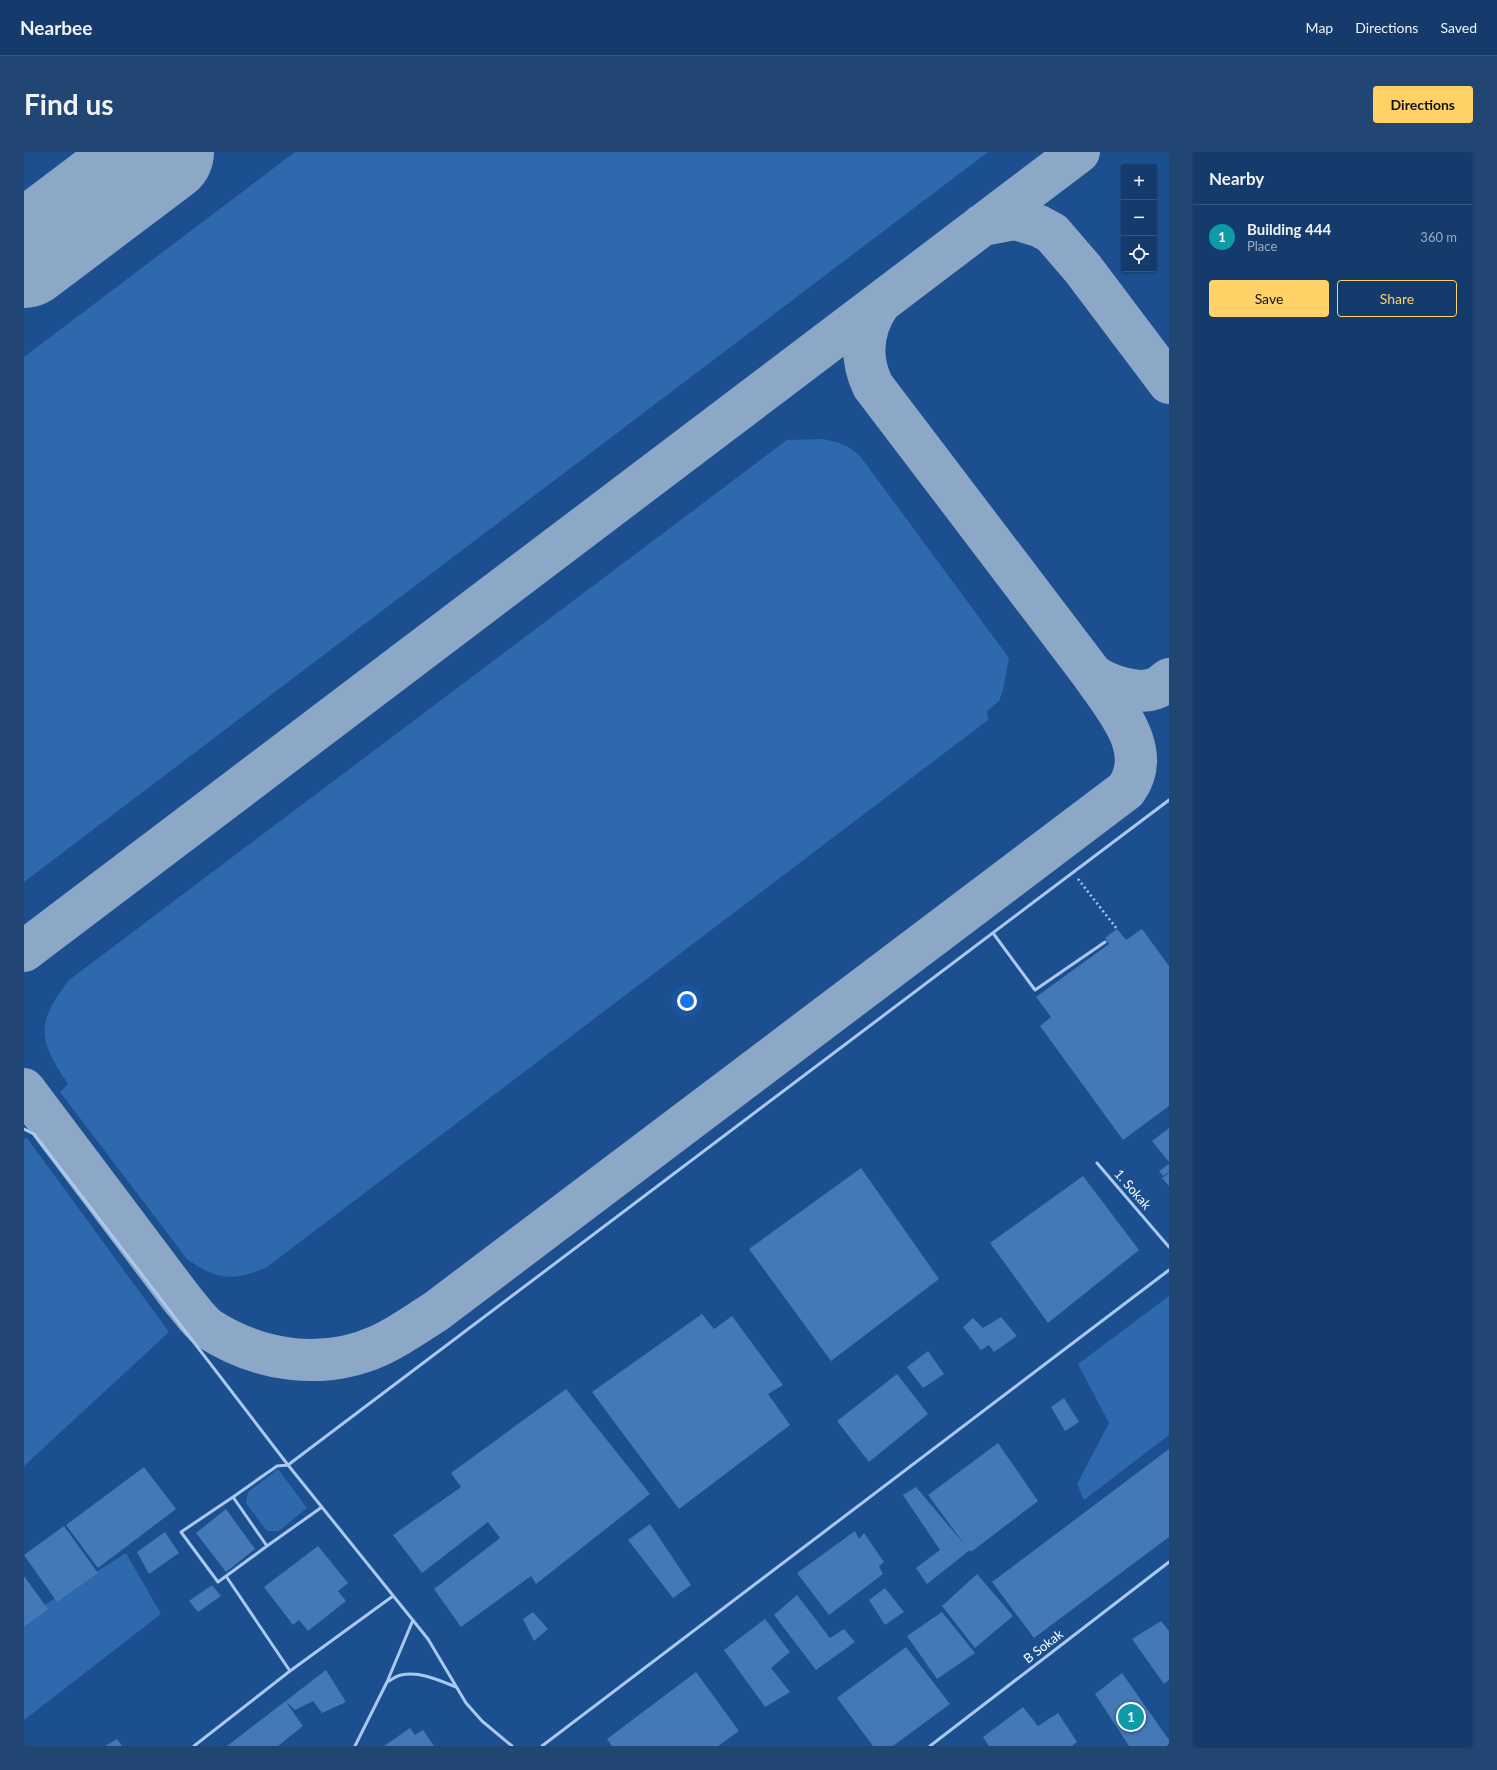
<!DOCTYPE html>
<html lang="en">
<head>
<meta charset="utf-8">
<style>
	body { margin:0; font-family:Lato,sans-serif; background:#214673; color:#f1f3f6 }
	.controls { position:absolute; right:12px; top:12px; display:grid; overflow:hidden; border-radius:4px; box-shadow:0 1px 3px #0004 }
	.controls button { width:36px; height:36px; display:grid; place-items:center; padding:0; border:0; border-bottom:1px solid #33557e; background:#143b6b; color:#f1f3f6; font:20px sans-serif }
	.you { position:absolute; left:663px; top:849px; width:14px; height:14px; margin:-10px; border:3px solid #fff; border-radius:50%; background:#1a73e8; box-shadow:0 0 0 6px #1a73e833 }
	.badge { display:grid; place-items:center; width:26px; height:26px; border-radius:50%; background:#ffd166; color:#fff; font-size:13px; font-weight:700 }
	.pin { position:absolute; translate:-50% -50%; border:2px solid #fff; box-shadow:0 1px 4px #0006 }
	.list { margin:0; padding:0; list-style:none }
	h2 { display:flex; justify-content:space-between; align-items:center; height:52px; margin:0; padding:0 16px; font-size:17px }
	h2 small { font-size:13px; font-weight:400; color:#9dadc1 }
	.list li { display:grid; grid-template-columns:26px 1fr auto; gap:12px; align-items:center; box-sizing:border-box; height:64px; padding:0 16px; border-top:1px solid #33557e }
	.list b { display:block; font-size:15px; white-space:nowrap }
	.list p { margin:0; font-size:13px; white-space:nowrap; color:#9dadc1 }
	.list em { font-size:13px; font-style:normal; color:#9dadc1 }
	.actions { display:flex; gap:8px; padding:12px 16px }
	.actions a { flex:1; padding:9px 0; border:1px solid #ffd166; border-radius:4px; text-align:center; font-size:14px; color:#ffd166 }
	.actions .main { background:#ffd166; color:#111 }
	.icon { flex:none; width:22px; height:22px; fill:none; stroke:currentColor; stroke-width:2; stroke-linecap:round; stroke-linejoin:round }
	.map { position:relative; flex:none; width:1145px; height:1594px; overflow:hidden; border-radius:4px }
	header { display:flex; align-items:center; gap:24px; box-sizing:border-box; height:56px; padding:0 20px; background:#143b6b; border-bottom:1px solid #33557e }
	header strong { font-size:19px }
	nav { display:flex; gap:22px; margin-inline-start:auto; font-size:14px }
	.intro { display:flex; align-items:center; justify-content:space-between; box-sizing:border-box; height:96px; padding:0 24px }
	h1 { margin:0; font-size:28px }
	.button { padding:10px 18px; border-radius:4px; background:#ffd166; color:#111; font-size:14px; font-weight:700 }
	main { display:flex; gap:24px; padding:0 24px }
	aside { flex:1; background:#143b6b; border-radius:4px; box-shadow:0 1px 3px #0004 }
	.map>svg:first-child { display:block }
	.green { fill:#2e69ad }
	.lines { fill:none; stroke-linecap:round; stroke-linejoin:round }
	.taxiway { stroke:#8da7c7; stroke-width:42 }
	.runway { stroke:#8da7c7; stroke-width:104 }
	.building { fill:#4478b7 }
	.path { stroke:#a9c9ee; stroke-width:2.5; stroke-dasharray:2 3; stroke-linecap:butt }
	.service { stroke:#a9c9ee; stroke-width:3 }
	.labels { text-anchor:middle; stroke-width:4; stroke-linejoin:round; paint-order:stroke }
	.street-label { font-size:13px; fill:#fff; stroke:#1b4f8f }
</style>
</head>
<body>
<header>
<strong>Nearbee</strong>
<nav><a>Map</a><a>Directions</a><a>Saved</a></nav>
</header>
<div class="intro"><h1>Find us</h1><a class="button">Directions</a></div>
<main>
<div class="map">
<svg width="1145" height="1594" viewBox="0 0 1145 1594">
	<rect width="100%" height="100%" fill="#1b4f8f"/>
	<!-- green -->
	<path class="green" d="M271 0H964L0 730V205Z
		M799 287C815 290 824 293 836 304L985 506 979 538 975 549 963 559 964 568 243 1115C211 1129 192 1129 163 1107L36 940 44 932C14 887 11 872 45 828L763 288Z
		M3 986 145 1180 0 1314V987Z
		M1145 1144V1283L1060 1348 1053 1332 1085 1271 1054 1212Z
		M254 1317 283 1356 255 1379H243L222 1351 224 1340Z
		M102 1401 137 1462 0 1568V1466Z"/>
	<g class="lines">
		<!-- taxiway -->
		<path class="taxiway" d="M958 73 991 67 1015 74 1028 81 1059 117 1145 231
			M856 151C838 177 835 205 849 234L1068 522C1082 533 1114 544 1132 536 1137 534 1141 530 1145 527
			M0 799 1055 0
			M0 937 158 1147C167 1157 174 1169 185 1177 235 1209 298 1219 354 1194 374 1185 393 1171 411 1160L1102 638C1131 598 1090 555 1068 522"/>
		<!-- runway -->
		<path class="runway" d="M0 104 138 0"/>
	</g>
	<!-- building -->
	<path class="building" d="M1093 777 1102 788 1118 777 1145 814V954L1099 988 1016 874 1027 865 1012 845 1085 792 1081 786Z
		M1145 976V1010L1128 989Z
		M1145 1012V1020L1139 1024 1135 1019Z
		M837 1016 915 1127 807 1209 725 1097Z
		M1145 1021V1034L1138 1026Z
		M1059 1024 1115 1098 1024 1171 966 1091Z
		M678 1162 690 1177 708 1164 759 1233 744 1242 766 1273 655 1357 568 1240Z
		M977 1165 993 1184 970 1200 965 1193 957 1198 939 1175 949 1166 959 1176Z
		M904 1199 920 1222 899 1236 883 1215Z
		M873 1222 904 1262 845 1310 813 1269Z
		M542 1237 626 1342 512 1432 507 1424 437 1475 410 1437 476 1386 464 1370 398 1421 369 1383 437 1335 427 1321Z
		M1040 1246 1055 1270 1041 1279 1027 1255Z
		M974 1291 1014 1349 947 1400 946 1398 903 1432 892 1416 916 1398 879 1343 892 1335 941 1393 904 1343Z
		M1145 1297V1385L1010 1486 968 1430Z
		M120 1315 152 1357 74 1416 42 1373Z
		M202 1357 231 1397 202 1420 172 1381Z
		M626 1372 667 1433 649 1446 604 1388Z
		M40 1374 74 1421 33 1450 0 1403Z
		M831 1379 835 1387 840 1381 860 1410 855 1414 859 1422 805 1463 773 1421Z
		M141 1380 155 1401 125 1422 113 1400Z
		M294 1394 324 1431 314 1439 322 1449 284 1479 275 1468 269 1473 240 1435Z
		M953 1422 989 1464 951 1496 918 1454Z
		M0 1424 24 1457 0 1475Z
		M188 1433 197 1444 174 1460 165 1449Z
		M861 1436 880 1460 861 1473 845 1448Z
		M773 1443 806 1486 820 1477 831 1490 792 1518 750 1463Z
		M509 1460 524 1477 510 1489 499 1467Z
		M918 1460 951 1501 913 1527 883 1484Z
		M741 1467 766 1500 747 1516 766 1540 741 1555 700 1498Z
		M1137 1469 1145 1479V1528L1140 1532 1108 1487Z
		M882 1495 926 1552 869 1594H849L813 1546Z
		M302 1518 322 1550 298 1561 289 1549 271 1558 262 1550 279 1574 254 1594H203Z
		M672 1520 715 1579 694 1594H588L583 1587Z
		M1098 1521 1145 1588V1594H1105L1071 1542Z
		M999 1555 1014 1574 1034 1561 1053 1590 1048 1594H965L959 1585Z
		M386 1576 391 1583 399 1578 410 1594H360Z
		M93 1587 98 1594H81Z"/>
	<g class="lines">
		<!-- path -->
		<path class="path" d="M1054 727 1093 777"/>
		<!-- service -->
		<path class="service" d="M969 781 1011 838 1081 790
			M0 977 10 982 264 1313
			M1073 1011 1145 1095
			M264 1313 253 1314 209 1345 243 1394 298 1355
			M209 1345 157 1380 194 1430 243 1394
			M202 1424 266 1519
			M363 1530C367 1528 372 1524 377 1523 395 1519 415 1528 432 1535
			M170 1594 266 1519 369 1444
			M331 1594 363 1530 389 1468
			M488 1594 458 1569 442 1551 404 1487 264 1313 1145 648
			M518 1594 1145 1118
			M906 1594 1145 1410"/>
	</g>
	<g class="labels">
		<!-- street labels -->
		<g class="street-label">
			<text transform="translate(1109 1037) rotate(49)" y="5">1. Sokak</text>
			<text transform="translate(1019 1494) rotate(-38)" y="5">B Sokak</text>
		</g>
	</g>
</svg>
<div class="controls">
<button>+</button>
<button>−</button>
<button><svg class="icon" aria-label="locate" viewBox="0 0 24 24"><circle cx="12" cy="12" r="6"/><path d="M12 2v4M12 18v4M2 12h4M18 12h4"/></svg></button>
</div>
<div class="you"></div>
<div class="pin badge" style="left:1107px;top:1565px;background:#0f9aa8">1</div>
</div>
<aside>
<h2>Nearby<small></small></h2>
<ul class="list">
<li><span class="badge" style="background:#0f9aa8">1</span><div><b>Building 444</b><p>Place</p></div><em>360 m</em></li>
</ul>
<div class="actions"><a class="main">Save</a><a>Share</a></div>
</aside>
</main>
</body>
</html>
